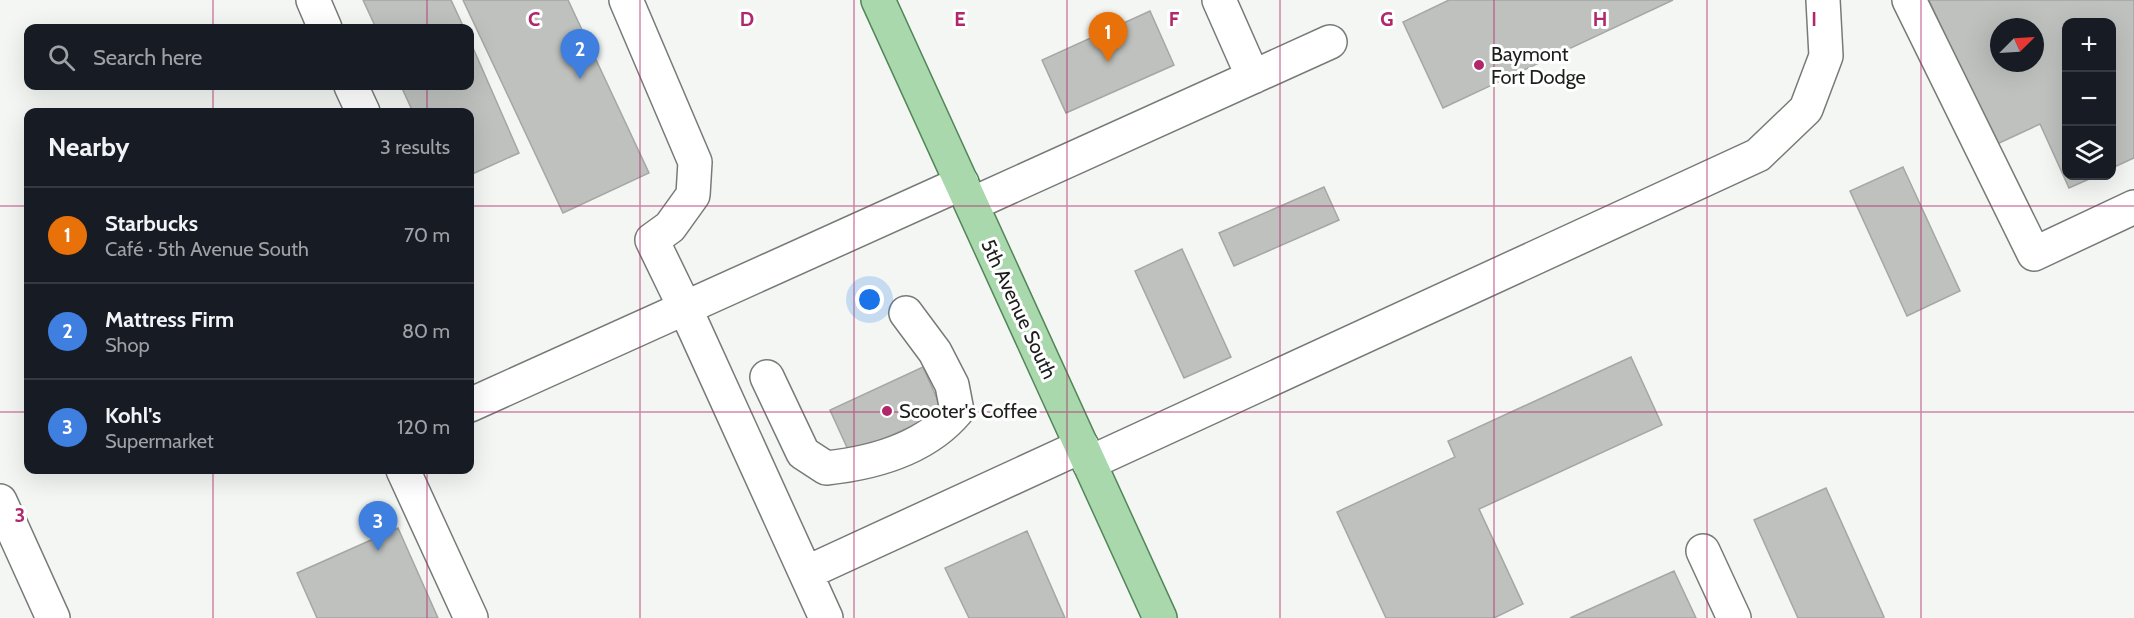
<!DOCTYPE html>
<html lang="en">
<head>
<meta charset="utf-8">
<style>
	body { margin:0; font-family:Cabin,sans-serif; background:#242831; color:#f1f3f6 }
	.controls { position:absolute; right:18px; top:18px; display:grid; overflow:hidden; border-radius:12px; box-shadow:0 6px 24px #0002 }
	.controls button { width:54px; height:54px; display:grid; place-items:center; padding:0; border:0; border-bottom:2px solid #363941; background:#171b24; color:#f1f3f6; font:30px sans-serif }
	.compass { position:absolute; left:1990px; top:18px; width:54px; height:54px; border-radius:50%; background:#171b24; box-shadow:0 6px 24px #0002; rotate:66deg }
	.you { position:absolute; left:870px; top:300px; width:21px; height:21px; margin:-15px; border:4px solid #fff; border-radius:50%; background:#1a73e8; box-shadow:0 0 0 9px #1a73e833 }
	.badge { display:grid; place-items:center; width:39px; height:39px; border-radius:50%; background:#d498b7; color:#fff; font-size:20px; font-weight:700 }
	.pin { position:absolute; translate:-50% -50px; filter:drop-shadow(0 2px 3px #0008) }
	.pin::after { content:''; position:absolute; top:32px; width:21px; height:18px; background:inherit; clip-path:polygon(0 0,100% 0,50% 100%) }
	.list { margin:0; padding:0; list-style:none }
	h2 { display:flex; justify-content:space-between; align-items:center; height:78px; margin:0; padding:0 24px; font-size:26px }
	h2 small { font-size:20px; font-weight:400; color:#9ea1a6 }
	.list li { display:grid; grid-template-columns:39px 1fr auto; gap:18px; align-items:center; box-sizing:border-box; height:96px; padding:0 24px; border-top:2px solid #363941 }
	.list b { display:block; font-size:22px; white-space:nowrap }
	.list p { margin:0; font-size:20px; white-space:nowrap; color:#9ea1a6 }
	.list em { font-size:20px; font-style:normal; color:#9ea1a6 }
	.icon { flex:none; width:33px; height:33px; fill:none; stroke:currentColor; stroke-width:2; stroke-linecap:round; stroke-linejoin:round }
	.map { position:relative; flex:none; width:2134px; height:618px; overflow:hidden }
	.search { position:absolute; background:#171b24; box-shadow:0 6px 24px #0002; left:24px; top:24px; width:450px; height:66px; display:flex; align-items:center; gap:15px; box-sizing:border-box; padding:0 21px; border-radius:12px; color:#9ea1a6; font-size:22px }
	.panel { position:absolute; background:#171b24; box-shadow:0 6px 24px #0002; left:24px; top:108px; width:450px; height:366px; border-radius:12px }
	.map>svg:first-child { display:block }
	.building { fill:#bec1be; stroke:#a4a7a4; stroke-width:1.5; fill-rule:evenodd }
	.lines { fill:none; stroke-linecap:round; stroke-linejoin:round }
	.minor-casing { stroke:#777b77; stroke-width:36 }
	.major-casing { stroke:#528658; stroke-width:36 }
	.minor { stroke:#fff; stroke-width:33 }
	.major { stroke:#a9d8ad; stroke-width:33 }
	.grid { fill:none; stroke:#b0286a; stroke-width:1.5; stroke-opacity:0.55 }
	.poi-dot { fill:#b0286a; stroke:#fff; stroke-width:2 }
	.labels { text-anchor:middle; stroke-width:6; stroke-linejoin:round; paint-order:stroke }
	.poi-label { font-size:20px; fill:#1d1f1d; stroke:#fff; text-anchor:start }
	.street-label { font-size:20px; fill:#1d1f1d; stroke:#fff }
	.grid-label { font-size:20px; text-anchor:middle; font-weight:bold; fill:#b0286a; stroke:#fff; stroke-width:6; stroke-linejoin:round; paint-order:stroke }
</style>
</head>
<body>
<div class="map">
<svg width="2134" height="618" viewBox="0 0 2134 618">
	<rect width="100%" height="100%" fill="#f3f6f3"/>
	<!-- building -->
	<path class="building" d="M363 0H451L464 28H376Z
		M463 0H568L649 173 563 213Z
		M1449 0H1673L1443 108 1403 22Z
		M1929 0H2134V158L2112 168V22H2066V176H2096L2069 188 2040 124 1995 145ZM1999 27H2035V63H1999Z
		M1150 11 1174 65 1066 113 1042 60Z
		M470 41 519 153 470 175V112H413L401 86H470Z
		M1903 167 1960 291 1907 316 1850 191Z
		M1324 187 1339 220 1234 266 1219 233Z
		M1182 249 1231 357 1184 378 1135 271Z
		M1631 357 1662 425 1479 509 1523 604 1494 618H1386L1337 512 1455 457 1448 441Z
		M923 367 943 412 850 454 830 410Z
		M1826 488 1884 617 1882 618H1798L1754 520Z
		M398 528 438 618H317L297 573Z
		M1027 531 1065 618H969L945 568Z
		M1674 571 1696 618H1570Z"/>
	<g class="lines">
		<defs>
			<path id="minor" d="M313 0 325 28
				M626 0 695 162 693 195 670 227 652 240 685 308 826 618
				M1219 0 1253 77
				M1909 0 2034 254 2134 207
				M351 86 363 112
				M972 204 1330 42
				M767 377 803 453 826 468C874 463 925 449 957 411L952 385 935 352 906 313
				M470 405 962 183
				M1089 463 1758 155 1806 109 1826 56 1823 0
				M403 470 471 618
				M0 501 53 618
				M1703 551 1734 618
				M806 573 1082 446"/>
			<path id="major" d="M878 0 1160 618"/>
		</defs>
		<!-- minor casing -->
		<use href="#minor" class="minor-casing"/>
		<!-- major casing -->
		<use href="#major" class="major-casing"/>
		<!-- minor -->
		<use href="#minor" class="minor"/>
		<!-- major -->
		<use href="#major" class="major"/>
	</g>
	<!-- grid -->
	<path class="grid" d="M213 0V28M427 0V28M640 0V618M854 0V618M1067 0V618M1280 0V618M1494 0V618M1707 0V618M1921 0V618M213 86V112M427 86V112M0 206H28M470 206H2134M0 412H28M470 412H2134M213 470V618M427 470V618"/>
	<!-- markers -->
	<g class="poi-dot">
		<circle cx="1479" cy="65" r="6"/>
		<circle cx="887" cy="411" r="6"/>
	</g>
	<g class="labels">
		<!-- poi labels -->
		<g class="poi-label">
			<text x="1491" y="61">Baymont<tspan x="1491" dy="23">Fort Dodge</tspan></text>
			<text x="899" y="418">Scooter's Coffee</text>
		</g>
		<!-- street labels -->
		<g class="street-label">
			<text transform="translate(1019 309) rotate(65)" y="7">5th Avenue South</text>
		</g>
	</g>
	<g class="grid-label">
		<text x="534" y="26">C</text>
		<text x="747" y="26">D</text>
		<text x="960" y="26">E</text>
		<text x="1174" y="26">F</text>
		<text x="1387" y="26">G</text>
		<text x="1600" y="26">H</text>
		<text x="1814" y="26">I</text>
		<text x="20" y="522">3</text>
	</g>
</svg>
<div class="controls">
<button>+</button>
<button>−</button>
<button><svg class="icon" aria-label="layers" viewBox="0 0 24 24"><path d="M12 4l9 5-9 5-9-5zM3 14l9 5 9-5"/></svg></button>
</div>
<svg class="compass" viewBox="-18 -18 36 36"><path d="M0-13l5 13h-10z" fill="#e53935"/><path d="M0 13l5-13h-10z" fill="#9ea1a6"/></svg>
<div class="you"></div>
<div class="pin badge" style="left:1108px;top:62px;background:#e8710a">1</div>
<div class="pin badge" style="left:580px;top:79px;background:#3f7fe0">2</div>
<div class="pin badge" style="left:378px;top:551px;background:#3f7fe0">3</div>
<div class="search"><svg class="icon" aria-label="search" viewBox="0 0 24 24"><circle cx="10" cy="10" r="6"/><path d="M15 15l6 6"/></svg>Search here</div>
<section class="panel">
<h2>Nearby<small>3 results</small></h2>
<ul class="list">
<li><span class="badge" style="background:#e8710a">1</span><div><b>Starbucks</b><p>Café · 5th Avenue South</p></div><em>70 m</em></li>
<li><span class="badge" style="background:#3f7fe0">2</span><div><b>Mattress Firm</b><p>Shop</p></div><em>80 m</em></li>
<li><span class="badge" style="background:#3f7fe0">3</span><div><b>Kohl's</b><p>Supermarket</p></div><em>120 m</em></li>
</ul>
</section>
</div>
</body>
</html>
